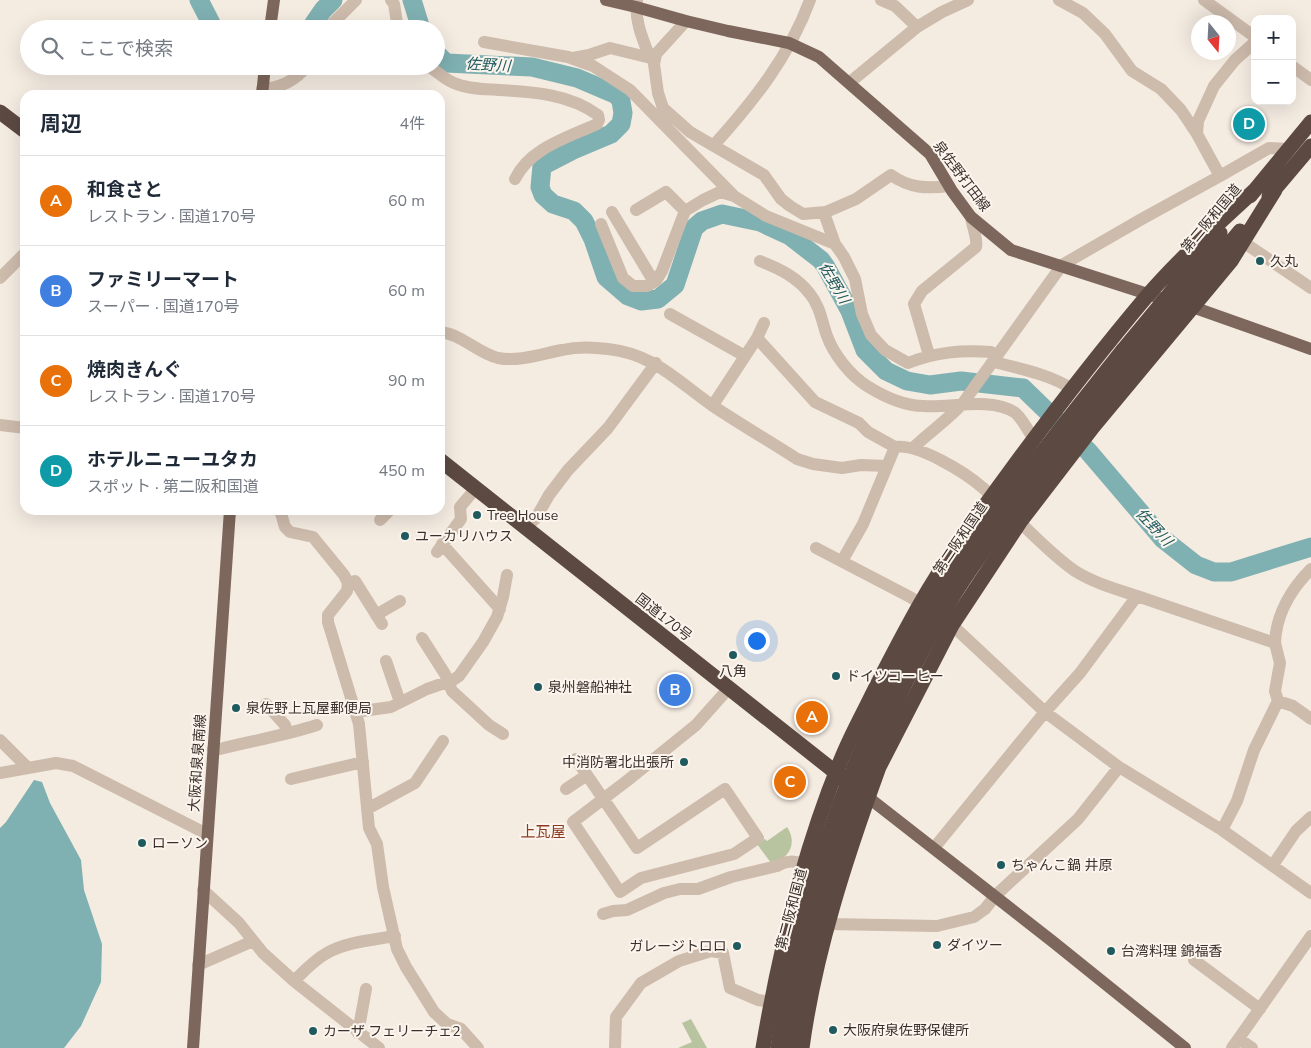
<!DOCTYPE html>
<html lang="ja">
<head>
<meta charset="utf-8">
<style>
	body { margin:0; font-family:"Nunito Sans","Noto Sans JP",sans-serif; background:#f2f2f3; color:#1f2937 }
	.controls { position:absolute; right:15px; top:15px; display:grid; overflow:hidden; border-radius:10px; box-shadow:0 5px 20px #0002 }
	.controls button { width:45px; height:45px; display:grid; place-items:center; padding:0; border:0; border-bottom:1px solid #e0e1e3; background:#fff; color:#1f2937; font:25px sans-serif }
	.compass { position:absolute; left:1191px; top:15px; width:45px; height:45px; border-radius:50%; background:#fff; box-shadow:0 5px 20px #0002; rotate:162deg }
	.you { position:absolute; left:756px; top:640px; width:18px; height:18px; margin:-12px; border:4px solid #fff; border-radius:50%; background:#1a73e8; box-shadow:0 0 0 8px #1a73e833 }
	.badge { display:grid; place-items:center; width:32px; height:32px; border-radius:50%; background:#1f5a5e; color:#fff; font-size:16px; font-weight:700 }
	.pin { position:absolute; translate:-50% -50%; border:2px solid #fff; box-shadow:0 1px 5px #0006 }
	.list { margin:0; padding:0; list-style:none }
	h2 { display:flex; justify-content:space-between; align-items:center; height:65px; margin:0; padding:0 20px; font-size:21px }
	h2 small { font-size:16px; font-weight:400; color:#747a83 }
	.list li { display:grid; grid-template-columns:32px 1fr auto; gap:15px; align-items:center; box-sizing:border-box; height:90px; padding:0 20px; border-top:1px solid #e0e1e3 }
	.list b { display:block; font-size:19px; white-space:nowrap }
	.list p { margin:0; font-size:16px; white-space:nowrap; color:#747a83 }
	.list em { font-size:16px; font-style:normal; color:#747a83 }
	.icon { flex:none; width:28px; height:28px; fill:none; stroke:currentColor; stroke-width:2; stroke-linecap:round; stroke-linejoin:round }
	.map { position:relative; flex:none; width:1311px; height:1048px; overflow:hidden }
	.search { position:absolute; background:#fff; box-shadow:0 5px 20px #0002; left:20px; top:20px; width:425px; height:55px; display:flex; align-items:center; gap:12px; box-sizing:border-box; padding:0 18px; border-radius:28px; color:#747a83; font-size:19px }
	.panel { position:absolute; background:#fff; box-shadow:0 5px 20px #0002; left:20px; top:90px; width:425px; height:425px; border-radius:15px }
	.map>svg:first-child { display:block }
	.green { fill:#b8c4a0 }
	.water { fill:#7fb0b2 }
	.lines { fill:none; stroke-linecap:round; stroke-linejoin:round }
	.river { stroke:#7fb0b2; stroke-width:19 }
	.minor { stroke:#cdbbac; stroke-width:12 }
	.major { stroke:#7d675c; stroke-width:12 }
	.highway { stroke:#5c4a42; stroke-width:15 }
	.highway-bridge { stroke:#5c4a42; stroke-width:15 }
	.poi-dot { fill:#1f5a5e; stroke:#fbf5ee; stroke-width:2 }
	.labels { text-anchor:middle; stroke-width:4; stroke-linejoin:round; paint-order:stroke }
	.street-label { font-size:14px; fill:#3b302b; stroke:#fbf5ee }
	.poi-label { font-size:14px; fill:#3b302b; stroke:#fbf5ee; text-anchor:start }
	.water-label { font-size:15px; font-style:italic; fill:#1f5a5e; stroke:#fbf5ee }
	.neighbourhood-label { font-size:15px; fill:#8c3b22; stroke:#fbf5ee }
</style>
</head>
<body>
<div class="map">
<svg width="1311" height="1048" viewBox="0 0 1311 1048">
	<rect width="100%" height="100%" fill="#f4ebe1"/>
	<!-- green -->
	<path class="green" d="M787 827C798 843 789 860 771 863L757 844 765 839 767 841Z
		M691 1019 707 1048H678L692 1042 682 1023Z"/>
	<!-- water -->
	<path class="water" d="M34 780 42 782 50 803 81 860 84 890 102 944 101 982 81 1026 64 1048H0V828L6 822Z"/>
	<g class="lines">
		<!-- river -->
		<path class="river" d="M199 0 214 29
			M412 0 421 29
			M310 29 323 10 333 0
			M436 53 446 63 532 67 577 78 617 95 621 101 623 113 621 124 611 134 573 150 542 166 540 187 543 195 553 204 574 211 584 221 593 239 606 277 628 296 641 301 658 299 675 285 694 228 702 221 722 214 760 222 790 236 821 260 826 267 850 311 865 350 886 371 907 381 930 385 961 381 1023 388 1088 451 1163 539 1196 565 1214 572H1231L1311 547"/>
		<!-- minor -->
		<path class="minor" d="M391 0 394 4 398 29
			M637 0C634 20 643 40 650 58
			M881 0 895 6 917 27
			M1059 0 1083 13 1105 34 1132 71 1161 89 1181 110 1197 134
			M1204 0 1255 37
			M686 21 656 54 654 64 658 93 663 108 690 132 764 175 781 199 790 206 803 214 826 212 856 199 891 175C909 188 927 189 949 186
			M327 29 356 0
			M484 42 568 57 593 66 630 90 734 196
			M573 58 589 55 610 48 655 59
			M428 66C437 71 445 80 454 83 468 89 484 89 499 90 534 92 569 94 598 115L599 120 597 124C567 138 530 148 515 179
			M1292 66 1311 80
			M849 83 917 27 942 12 968 0
			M262 89C280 88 296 80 307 66
			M714 145C753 102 790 55 810 0
			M1220 176 1269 148 1289 149
			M636 210 666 192 685 211
			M612 212 654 282
			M824 213 835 244
			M601 224 623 278 633 286H647L656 281 662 271 685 211 703 200 720 192 734 196 766 216 835 244 844 257 855 279 862 314 871 335 885 350 908 363C936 352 961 350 991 352L998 363C1022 369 1051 375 1072 389
			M1243 242 1311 288
			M760 261C780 269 797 277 810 294 820 306 822 322 827 336 834 355 850 375 867 386 883 396 904 406 924 406 951 408 990 397 1014 412 1021 416 1028 431 1034 439
			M0 278 25 253
			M670 314 745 356
			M440 332C462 334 477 353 498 358 519 362 541 354 562 350 575 347 594 347 608 349 654 354 677 381 713 406 740 424 769 441 797 459L813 464 842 468 861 465 887 466
			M757 338 815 402 859 423 868 432 895 447
			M929 355 914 304 922 291 976 247C978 239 972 226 971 217
			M713 405 757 338 764 323
			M0 425 25 428
			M913 448C929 432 948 420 963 403L1062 265 1140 220 1220 176 1197 134 1198 121 1214 86 1235 60 1255 42
			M280 510 285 527 290 532 313 537 344 575 348 583 347 591 328 615V622L359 724 369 828 377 844 383 887 397 949 406 967 434 1012 447 1024 461 1029 478 1048
			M380 520 390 510
			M526 527 536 518 549 495 568 470 608 428 656 363
			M442 544 500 609
			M816 548 910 597 929 609
			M437 552 461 519 460 507 476 488
			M842 561 863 524 895 447C918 443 966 473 983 488 988 492 992 498 997 502
			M348 583 355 581 382 624
			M1137 596 1275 643 1280 663 1275 691 1278 701 1254 750 1237 801 1222 830
			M376 615 400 601
			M945 620 952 625 1045 712 1119 767 1222 830 1311 893
			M422 638 445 674 452 691 489 725 503 734
			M1275 643C1276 615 1291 589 1311 569
			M386 661 400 702
			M1278 701 1293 706 1311 719
			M266 704 285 725 287 733
			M355 712 391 707 427 689 453 680 459 676 483 642 497 617 503 597 507 575
			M0 740 27 767
			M213 749H220C252 741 286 735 317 725
			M576 759 637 848 725 789 758 838 734 854 641 878 620 892 573 822 628 780 696 725 729 688
			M0 773 56 763 73 766 207 834
			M291 779 363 762
			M566 789 587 775
			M367 809 415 783 443 741
			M934 848 1045 712 1080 673 1137 596C1116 589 1094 583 1075 571 1053 556 1034 535 1014 517
			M1273 865 1296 831 1311 817
			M203 890 239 923 263 953 294 981 379 1048
			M603 914 613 911 627 910 664 893 680 889H698L731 877 777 866C787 860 794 861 805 864
			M828 924 937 926 974 917 985 909 995 896 1078 819 1119 767
			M1194 960 1260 1009
			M198 965 253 941
			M294 981C304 971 314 960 327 953 346 942 372 940 395 936
			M358 1033 366 989
			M1239 1039 1252 1048
			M615 1048 616 1017 641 983 679 961 711 951 723 953 730 988 758 1000 771 1002
			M1232 1048 1311 936"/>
		<!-- major -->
		<path class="major" d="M606 0 636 7 686 21 728 31 789 43 819 57 930 154 952 191 971 217 1011 250 1157 297
			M270 29 274 0
			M262 95 265 66
			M1184 304 1311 349
			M869 798 1052 941 1185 1048
			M193 1048 230 510"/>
		<!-- highway -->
		<path class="highway" d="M0 112 25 131
			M1250 196 1311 122
			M1269 196 1311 146
			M1123 350 1220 233
			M1134 358 1240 231
			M440 460 844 779
			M763 1048C780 948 804 848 843 755 850 738 859 721 867 705 884 671 901 638 919 606 949 553 986 504 1022 455 1062 401 1104 347 1147 296 1181 257 1219 223 1256 189
			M802 1048C815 952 846 858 879 767L952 625 1020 522 1093 427 1231 261 1275 190"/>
		<!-- highway-bridge -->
		<path class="highway-bridge" d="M778 1048C784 1009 790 969 800 931 835 797 890 666 969 552 1017 482 1071 416 1123 350
			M789 1048C796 1011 802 973 812 936 841 820 888 706 949 603 971 566 998 531 1024 497 1060 450 1096 404 1134 358"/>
	</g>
	<!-- markers -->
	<g class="poi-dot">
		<circle cx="1260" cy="261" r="5"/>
		<circle cx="477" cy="515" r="5"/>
		<circle cx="405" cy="536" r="5"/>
		<circle cx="733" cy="655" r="5"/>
		<circle cx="836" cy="676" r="5"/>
		<circle cx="538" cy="687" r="5"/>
		<circle cx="236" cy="708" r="5"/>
		<circle cx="684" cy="762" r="5"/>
		<circle cx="142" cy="843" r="5"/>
		<circle cx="1001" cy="865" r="5"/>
		<circle cx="937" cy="945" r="5"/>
		<circle cx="737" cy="946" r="5"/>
		<circle cx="1111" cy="951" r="5"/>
		<circle cx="833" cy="1030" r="5"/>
		<circle cx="313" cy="1031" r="5"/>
	</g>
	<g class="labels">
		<!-- street labels -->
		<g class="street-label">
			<text transform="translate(962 176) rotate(53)" y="5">泉佐野打田線</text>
			<text transform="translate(1211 218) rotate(-50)" y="5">第二阪和国道</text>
			<text transform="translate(960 538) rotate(-56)" y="5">第二阪和国道</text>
			<text transform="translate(664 617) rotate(38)" y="5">国道170号</text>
			<text transform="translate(197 763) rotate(-86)" y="5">大阪和泉泉南線</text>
			<text transform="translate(791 909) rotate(-75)" y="5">第二阪和国道</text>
		</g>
		<!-- poi labels -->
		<g class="poi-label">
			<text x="1270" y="266">久丸</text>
			<text x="487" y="520">Tree House</text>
			<text x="415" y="541">ユーカリハウス</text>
			<text x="733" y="676" text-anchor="middle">八角</text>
			<text x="846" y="681">ドイツコーヒー</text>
			<text x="548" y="692">泉州磐船神社</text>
			<text x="246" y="713">泉佐野上瓦屋郵便局</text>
			<text x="674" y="767" text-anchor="end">中消防署北出張所</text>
			<text x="152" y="848">ローソン</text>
			<text x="1011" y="870">ちゃんこ鍋 井原</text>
			<text x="947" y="950">ダイツー</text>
			<text x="727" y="951" text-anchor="end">ガレージトロロ</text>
			<text x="1121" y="956">台湾料理 錦福香</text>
			<text x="843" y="1035">大阪府泉佐野保健所</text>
			<text x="323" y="1036">カーザ フェリーチェ2</text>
		</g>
		<!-- water labels -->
		<g class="water-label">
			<text transform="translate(488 65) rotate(3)" y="5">佐野川</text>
			<text transform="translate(834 283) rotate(59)" y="5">佐野川</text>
			<text transform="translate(1154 527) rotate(47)" y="5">佐野川</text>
		</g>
		<!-- neighbourhood labels -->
		<g class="neighbourhood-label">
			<text x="543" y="837">上瓦屋</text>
		</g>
	</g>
</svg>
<div class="controls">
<button>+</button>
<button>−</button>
</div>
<svg class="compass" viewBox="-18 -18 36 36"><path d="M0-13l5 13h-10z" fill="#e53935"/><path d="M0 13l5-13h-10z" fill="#747a83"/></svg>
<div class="you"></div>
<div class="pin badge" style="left:812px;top:717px;background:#e8710a">A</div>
<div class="pin badge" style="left:675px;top:690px;background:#3f7fe0">B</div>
<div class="pin badge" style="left:790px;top:782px;background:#e8710a">C</div>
<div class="pin badge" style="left:1249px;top:124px;background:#0f9aa8">D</div>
<div class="search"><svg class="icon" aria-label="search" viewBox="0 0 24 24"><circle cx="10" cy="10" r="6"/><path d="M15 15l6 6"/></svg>ここで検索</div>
<section class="panel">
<h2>周辺<small>4件</small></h2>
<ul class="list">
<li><span class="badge" style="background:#e8710a">A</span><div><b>和食さと</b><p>レストラン · 国道170号</p></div><em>60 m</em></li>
<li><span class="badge" style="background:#3f7fe0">B</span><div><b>ファミリーマート</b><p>スーパー · 国道170号</p></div><em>60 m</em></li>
<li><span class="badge" style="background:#e8710a">C</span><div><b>焼肉きんぐ</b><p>レストラン · 国道170号</p></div><em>90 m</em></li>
<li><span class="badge" style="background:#0f9aa8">D</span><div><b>ホテルニューユタカ</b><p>スポット · 第二阪和国道</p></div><em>450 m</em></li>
</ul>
</section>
</div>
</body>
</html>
